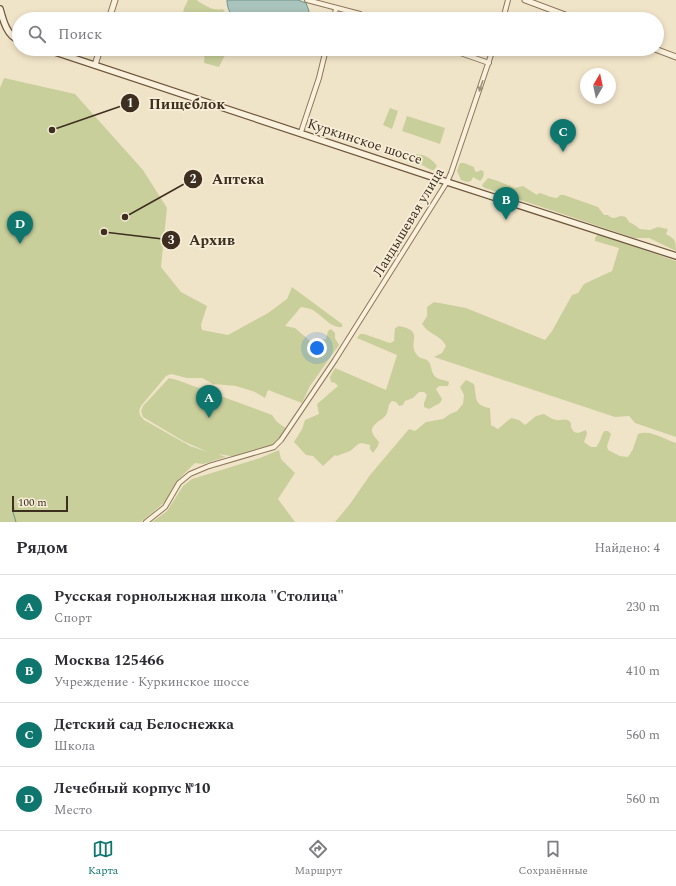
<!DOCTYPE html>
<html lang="ru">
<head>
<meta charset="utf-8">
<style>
	body { margin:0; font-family:Spectral,serif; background:#f7f7f7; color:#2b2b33 }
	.compass { position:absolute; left:580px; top:68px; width:36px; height:36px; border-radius:50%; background:#fff; box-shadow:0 2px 6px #0003; rotate:9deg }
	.scale { position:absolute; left:12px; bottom:10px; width:56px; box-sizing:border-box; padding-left:4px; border:2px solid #3d2e20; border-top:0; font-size:11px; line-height:14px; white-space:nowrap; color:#3d2e20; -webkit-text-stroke:3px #f7eed8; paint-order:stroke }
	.you { position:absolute; left:317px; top:348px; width:14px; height:14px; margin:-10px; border:3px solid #fff; border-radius:50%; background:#1a73e8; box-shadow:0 0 0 6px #1a73e833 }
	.badge { display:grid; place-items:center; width:26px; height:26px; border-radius:50%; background:#0f766e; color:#fff; font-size:13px; font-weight:700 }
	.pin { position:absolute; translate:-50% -33px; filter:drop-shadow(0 1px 2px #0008) }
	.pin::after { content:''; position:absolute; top:21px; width:14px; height:12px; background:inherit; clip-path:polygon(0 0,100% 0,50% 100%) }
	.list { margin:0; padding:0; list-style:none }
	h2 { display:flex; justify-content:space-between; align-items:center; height:52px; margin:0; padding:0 16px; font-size:17px }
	h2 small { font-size:13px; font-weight:400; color:#7c7c81 }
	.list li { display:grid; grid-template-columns:26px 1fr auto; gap:12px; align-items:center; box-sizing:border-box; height:64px; padding:0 16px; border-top:1px solid #e1e1e2 }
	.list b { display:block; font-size:15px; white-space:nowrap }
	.list p { margin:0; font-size:13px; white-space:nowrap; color:#7c7c81 }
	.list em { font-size:13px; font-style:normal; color:#7c7c81 }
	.icon { flex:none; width:22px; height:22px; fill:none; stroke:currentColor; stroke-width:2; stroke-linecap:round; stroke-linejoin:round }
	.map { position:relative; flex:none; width:676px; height:522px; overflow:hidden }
	.search { position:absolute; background:#fff; box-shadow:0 2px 6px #0003; left:12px; right:12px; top:12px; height:44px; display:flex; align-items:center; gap:10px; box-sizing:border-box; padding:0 14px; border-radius:22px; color:#7c7c81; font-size:15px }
	.sheet { height:308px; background:#fff }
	nav { display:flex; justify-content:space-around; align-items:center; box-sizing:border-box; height:56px; border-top:1px solid #e1e1e2; background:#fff; font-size:11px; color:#7c7c81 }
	nav a { display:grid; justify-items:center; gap:2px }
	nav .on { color:#0f766e }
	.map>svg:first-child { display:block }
	.green { fill:#c9cf9b }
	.water { fill:#a9c4bc; stroke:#6f938a }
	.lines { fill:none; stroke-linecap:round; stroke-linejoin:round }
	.stream { stroke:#6f938a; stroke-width:1 }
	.minor-casing { stroke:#8d765c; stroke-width:6 }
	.tertiary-casing { stroke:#8d765c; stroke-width:7 }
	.secondary-casing { stroke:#6f573f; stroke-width:8 }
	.minor { stroke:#faf1dc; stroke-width:4 }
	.tertiary { stroke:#faf1dc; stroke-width:5 }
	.secondary { stroke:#faf1dc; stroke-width:5.5 }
	.oneway { fill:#9c907e }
	.labels { text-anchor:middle; stroke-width:3.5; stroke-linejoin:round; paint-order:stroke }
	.street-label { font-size:14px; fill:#3d2e20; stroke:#f7eed8 }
	.leader { fill:none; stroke:#3d2e20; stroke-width:1.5 }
	.callout-dot { fill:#3d2e20; stroke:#f7eed8; stroke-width:1.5 }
	.mark-label { font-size:12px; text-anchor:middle; font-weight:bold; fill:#fff }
	.callout-label { font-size:15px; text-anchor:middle; font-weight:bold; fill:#3d2e20; stroke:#f7eed8; stroke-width:3.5; stroke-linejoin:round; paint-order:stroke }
</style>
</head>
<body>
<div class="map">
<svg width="676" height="522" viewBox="0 0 676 522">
	<rect width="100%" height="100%" fill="#f0e4c8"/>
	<!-- green -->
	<path class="green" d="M188 0H197L199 2C209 7 212 11 223 9L225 12 234 19H196L194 15 189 17 183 14 184 8Z
		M205 49H228L219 67 204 63Z
		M4 78 75 94 143 170 167 208 161 267 181 292 207 306 201 325 202 330 228 335 268 313 287 299 292 287 342 324V327C331 329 321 314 311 309 308 308 305 308 301 307L285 326 295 328 317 347 322 340 326 339 328 331 331 329 335 333V338L339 345 310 386 302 403 268 390 265 398 255 392 236 386 213 384 202 378H187L171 374 166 376 141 406C138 412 139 415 144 420L190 446 208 452 185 442 143 417 141 411 143 406 169 378 177 380 272 415 277 422 287 429 277 442 272 445 237 457 218 454 226 457 203 464 195 463 179 479 167 500 141 522H0V88Z
		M390 108 398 111 392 129 383 125Z
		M407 116 445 128 440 144 402 131Z
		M403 152H407L410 155C421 152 431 157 437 166L434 170H432C425 167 415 160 408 161L404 158Z
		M460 163H464L474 167 475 171 477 172 481 170 483 171C485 174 483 179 480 181L473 177 471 181 467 182 461 180 457 171Z
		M488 178 498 181 515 188 523 186 537 195 539 193C545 194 551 198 557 198L560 195H564L598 207 604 215H608C614 221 616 216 622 216L626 217 629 222 633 224 640 229 650 230 658 227 668 229 666 234C675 239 676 240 676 251L649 238H634L485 188 483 187 482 185Z
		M599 234 676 261V437L635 423 629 416 615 417 434 357 442 353 446 346C440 334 430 336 422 324L427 316V307L434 302 466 308 545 340 552 331 572 295 578 293 584 284 612 271 619 248 595 241V238L597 235Z
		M399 326C427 331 405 343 418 356 421 359 426 358 429 362 432 366 431 375 437 378 441 380 445 380 449 382L448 386H439L436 389 442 399 440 403 429 409 424 407V403L427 395 424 392H419L413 398 405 401 403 405 399 406 396 402 392 401C387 405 389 410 386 415 382 421 368 425 373 434 374 437 377 439 379 442L378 446 373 453 370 449V445C356 441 360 444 350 451 346 453 341 454 337 456L335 455 323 466 313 456 306 455 294 442 302 429 305 420 319 414 317 404 338 386 335 383 331 382 330 377 335 368 386 390 397 355 357 338 360 334H364L390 343 394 341 395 328Z
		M466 380 474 384C477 398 473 405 490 408L491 425 498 429 511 418 519 420 525 425 536 416 544 414C549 417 554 421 560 420 565 420 567 418 571 423V427L574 432 578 433 586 430 587 434 584 442 591 447H596C600 443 601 436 604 431H608L611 434 607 446 608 450 620 456 628 457 633 449 638 434C649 429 665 439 676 443V522H335L350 504 370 475 409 429 415 431 426 422 443 419 450 414 457 411 463 404 464 395 460 387Z
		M279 450 281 459 295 473 278 499 295 522H152L167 511 183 486 192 479 260 458Z"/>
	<!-- water -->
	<path class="water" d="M227 0H298L306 3 309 11 306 19H236C230 14 227 8 227 0Z"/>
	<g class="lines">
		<!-- stream -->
		<path class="stream" d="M14 508 13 512 16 522"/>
		<defs>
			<path id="minor" d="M307 0 360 14 371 19
				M334 19 336 8
				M503 19 508 0
				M449 49 489 63
				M301 132 319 78 326 49
				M146 522 165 507 179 483 190 474 209 466 274 447 281 440 335 360 447 182 451 173 493 49"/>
			<path id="tertiary" d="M525 0 576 19
				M109 19 115 0
				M655 49 676 57
				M95 65 100 49"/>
			<path id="secondary" d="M0 9C3 20 7 36 19 40
				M46 49 447 182 676 256"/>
		</defs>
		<!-- minor casing -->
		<use href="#minor" class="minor-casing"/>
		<!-- tertiary casing -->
		<use href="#tertiary" class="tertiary-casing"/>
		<!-- secondary casing -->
		<use href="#secondary" class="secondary-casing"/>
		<!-- minor -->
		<use href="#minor" class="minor"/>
		<!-- tertiary -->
		<use href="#tertiary" class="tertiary"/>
		<!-- secondary -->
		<use href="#secondary" class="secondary"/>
	</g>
	<!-- one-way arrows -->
	<defs><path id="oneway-solid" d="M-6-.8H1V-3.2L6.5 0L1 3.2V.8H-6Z"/></defs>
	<use class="oneway" href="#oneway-solid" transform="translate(481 86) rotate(109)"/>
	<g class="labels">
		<!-- street labels -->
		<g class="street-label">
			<text transform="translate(365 141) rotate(18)" y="5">Куркинское шоссе</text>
			<text transform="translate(408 222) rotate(-59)" y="5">Ландышевая улица</text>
		</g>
	</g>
	<!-- callouts -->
	<path class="leader" d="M52 130L130 103M125 217L193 179M104 232L171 240"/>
	<g class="callout-dot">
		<circle cx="52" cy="130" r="4"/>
		<circle cx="125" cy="217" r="4"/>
		<circle cx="104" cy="232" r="4"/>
		<circle cx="130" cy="103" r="10"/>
		<circle cx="193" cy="179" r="10"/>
		<circle cx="171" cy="240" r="10"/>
	</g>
	<g class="mark-label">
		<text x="130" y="107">1</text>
		<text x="193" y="183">2</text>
		<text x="171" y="244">3</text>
	</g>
	<g class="callout-label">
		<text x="187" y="109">Пищеблок</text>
		<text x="238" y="184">Аптека</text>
		<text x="212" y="245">Архив</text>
	</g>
</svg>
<svg class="compass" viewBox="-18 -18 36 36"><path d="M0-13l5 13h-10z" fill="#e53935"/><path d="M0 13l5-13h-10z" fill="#7c7c81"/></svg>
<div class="scale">100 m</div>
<div class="you"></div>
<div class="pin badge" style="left:209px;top:418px">A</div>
<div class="pin badge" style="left:506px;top:220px">B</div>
<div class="pin badge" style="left:563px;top:152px">C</div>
<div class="pin badge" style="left:20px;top:244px">D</div>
<div class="search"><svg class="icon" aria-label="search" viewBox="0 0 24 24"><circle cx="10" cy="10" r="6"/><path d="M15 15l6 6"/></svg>Поиск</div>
</div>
<section class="sheet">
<h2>Рядом<small>Найдено: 4</small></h2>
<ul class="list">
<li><span class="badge">A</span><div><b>Русская горнолыжная школа &quot;Столица&quot;</b><p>Спорт</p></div><em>230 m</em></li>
<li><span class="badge">B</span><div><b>Москва 125466</b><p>Учреждение · Куркинское шоссе</p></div><em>410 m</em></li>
<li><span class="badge">C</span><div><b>Детский сад Белоснежка</b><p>Школа</p></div><em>560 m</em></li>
<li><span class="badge">D</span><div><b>Лечебный корпус №10</b><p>Место</p></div><em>560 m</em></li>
</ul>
</section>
<nav>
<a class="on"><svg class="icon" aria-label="map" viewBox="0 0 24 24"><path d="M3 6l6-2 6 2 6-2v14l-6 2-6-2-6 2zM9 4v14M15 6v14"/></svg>Карта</a>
<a><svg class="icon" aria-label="directions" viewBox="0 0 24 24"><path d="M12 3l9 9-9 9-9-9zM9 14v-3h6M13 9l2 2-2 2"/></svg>Маршрут</a>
<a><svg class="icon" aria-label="saved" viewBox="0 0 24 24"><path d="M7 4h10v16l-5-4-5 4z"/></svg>Сохранённые</a>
</nav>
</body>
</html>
